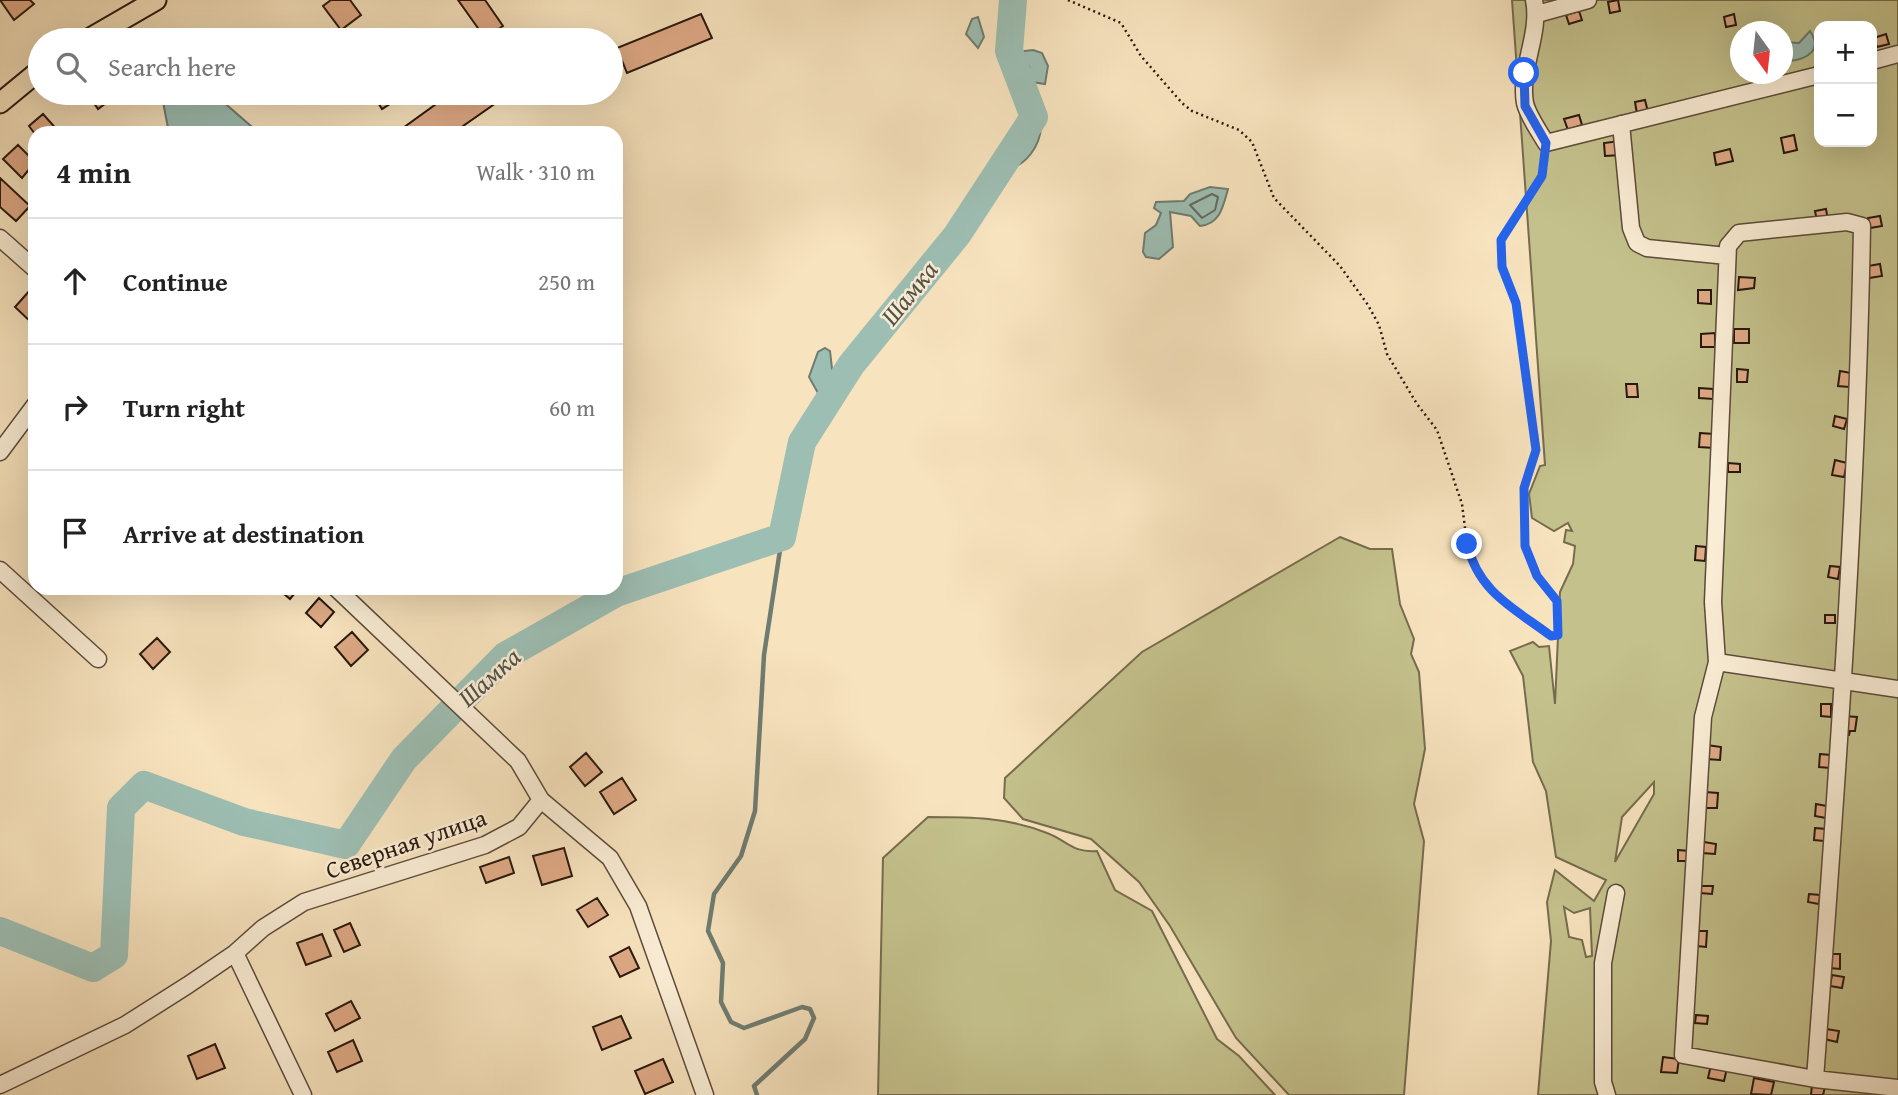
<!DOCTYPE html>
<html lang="en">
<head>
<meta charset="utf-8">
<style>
	body { margin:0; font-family:"Gentium Book Plus",serif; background:#f6f6f6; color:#222 }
	.controls { position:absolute; right:21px; top:21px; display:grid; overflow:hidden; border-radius:14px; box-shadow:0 7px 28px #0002 }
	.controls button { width:63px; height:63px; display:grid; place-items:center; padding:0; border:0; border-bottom:2px solid #e0e0e0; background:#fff; color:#222; font:35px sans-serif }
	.compass { position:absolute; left:1730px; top:21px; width:63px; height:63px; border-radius:50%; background:#fff; box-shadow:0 7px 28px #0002; rotate:165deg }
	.stop { position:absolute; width:21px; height:21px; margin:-16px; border:5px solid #2563eb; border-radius:50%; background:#fff }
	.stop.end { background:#2563eb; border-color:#fff; box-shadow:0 2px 7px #0008 }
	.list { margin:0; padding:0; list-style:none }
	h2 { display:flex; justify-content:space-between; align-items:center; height:91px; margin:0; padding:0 28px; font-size:30px }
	h2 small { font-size:23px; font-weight:400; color:#767676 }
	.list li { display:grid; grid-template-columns:46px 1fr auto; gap:21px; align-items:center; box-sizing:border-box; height:126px; padding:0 28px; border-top:2px solid #e0e0e0 }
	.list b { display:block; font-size:26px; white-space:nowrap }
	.list em { font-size:23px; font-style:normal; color:#767676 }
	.icon { flex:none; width:38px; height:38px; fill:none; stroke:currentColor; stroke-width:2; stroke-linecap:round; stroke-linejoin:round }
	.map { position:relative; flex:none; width:1898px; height:1095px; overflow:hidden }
	.search { position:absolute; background:#fff; box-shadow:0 7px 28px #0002; left:28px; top:28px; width:595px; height:77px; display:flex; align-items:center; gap:18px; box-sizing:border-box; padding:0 24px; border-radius:38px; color:#767676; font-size:26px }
	.panel { position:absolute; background:#fff; box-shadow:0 7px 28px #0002; left:28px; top:126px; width:595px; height:469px; border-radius:21px }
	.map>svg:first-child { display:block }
	.green { fill:#c4c18c; stroke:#766c4d; stroke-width:2; fill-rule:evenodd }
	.water { fill:#9dbeb3; stroke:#6e7c71; stroke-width:2 }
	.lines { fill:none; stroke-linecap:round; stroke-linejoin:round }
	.shore { stroke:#626b60; stroke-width:2 }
	.stream { stroke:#6e7c71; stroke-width:4.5 }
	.river { stroke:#9dbeb3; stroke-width:28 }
	.building { fill:#dfaa86; stroke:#28180e; stroke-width:2 }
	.minor-casing { stroke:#5c4b3a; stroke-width:19 }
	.major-casing { stroke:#28180e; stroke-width:23 }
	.path { stroke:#28180e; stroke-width:2.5; stroke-dasharray:2 3.5; stroke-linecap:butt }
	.minor { stroke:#faedd5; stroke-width:16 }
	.major { stroke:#f7e3be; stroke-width:19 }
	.route { stroke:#2563eb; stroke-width:9 }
	.labels { text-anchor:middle; stroke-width:5; stroke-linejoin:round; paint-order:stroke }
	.street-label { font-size:24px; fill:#28180e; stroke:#faedd5 }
	.water-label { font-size:26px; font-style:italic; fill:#515248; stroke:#faedd5 }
</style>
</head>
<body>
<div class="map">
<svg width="1898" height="1095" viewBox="0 0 1898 1095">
	<rect width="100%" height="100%" fill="#f7e3be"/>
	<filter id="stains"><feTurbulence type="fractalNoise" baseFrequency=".00286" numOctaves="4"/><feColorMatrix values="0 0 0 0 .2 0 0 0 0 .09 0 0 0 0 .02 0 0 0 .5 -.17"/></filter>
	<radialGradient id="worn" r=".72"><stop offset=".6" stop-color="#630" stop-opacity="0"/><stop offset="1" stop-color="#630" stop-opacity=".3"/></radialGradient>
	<!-- green -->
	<path class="green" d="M1512 0H1898V1095H1538L1551 941 1547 902 1555 870 1594 901 1606 880 1556 857 1546 791 1533 762 1523 676 1510 651 1533 642 1539 647 1549 646 1555 704 1560 592 1573 564 1575 546 1564 542 1566 530 1572 531 1568 523 1554 531 1532 518 1529 494 1540 466 1545 465ZM1819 26H1872V142H1819ZM1741 32H1783V74H1741ZM1654 782V794L1615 862 1622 817ZM1564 907 1574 913 1590 908 1592 956 1586 957 1582 940 1569 937Z
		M1340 537 1370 549H1392L1400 604 1414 639 1411 654 1419 672 1425 749 1414 804 1424 841 1404 1095H1289L1236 1038 1170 926 1139 882 1091 839 1023 819 1004 798 1005 778 1142 652Z
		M928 817C969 817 1008 817 1047 833 1068 841 1072 853 1097 851L1115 890 1152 911 1217 1039 1239 1056 1275 1095H878L883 858Z"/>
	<!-- water -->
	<path class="water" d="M978 17 984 37 978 48 966 34 972 19Z
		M1810 31C1823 50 1807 59 1790 61L1783 53V42L1799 43Z
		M1033 50 1042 53 1048 66 1045 84 1032 82 1029 66 1016 52Z
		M171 93H213L259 133H169L163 102Z
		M1037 123 1041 127C1040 146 1026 166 1007 169L1004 160 1014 149 1026 142Z
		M1210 187 1228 189C1223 207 1220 224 1200 226L1191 216 1170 212 1173 247 1159 259 1146 257 1143 252 1145 233 1156 225 1161 213 1154 208 1156 202 1184 201 1190 194Z
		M825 348 830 351 833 377 826 392 835 403 828 411 809 377 818 352Z"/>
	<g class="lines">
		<!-- shore -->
		<path class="shore" d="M1212 194 1218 197 1215 210 1202 218 1190 205Z"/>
		<!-- stream -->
		<path class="stream" d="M757 1095 754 1086 805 1039 814 1018 810 1009 802 1007 744 1028 731 1022 721 1002 723 963 708 931 714 894 741 856 755 811 764 655 782 537"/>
		<!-- river -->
		<path class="river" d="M0 931 93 968 114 955 121 808 144 785 244 822 346 845 404 759 505 656 616 593 782 537 802 442 851 365 957 235 1034 117 1009 51 1013 0"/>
	</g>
	<!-- building -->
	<path class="building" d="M0 0H30L34 4 14 20Z
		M331 0H350L361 15 341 30 323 6Z
		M458 0H485L503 26 485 38Z
		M1618 0 1620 11 1610 13 1608 2Z
		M1579 11 1582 20 1569 24 1566 15Z
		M701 14 712 38 627 73 617 48Z
		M1734 14 1736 25 1726 27 1724 17Z
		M1886 34 1889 44 1877 47 1874 38Z
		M87 93H115L117 95 98 109Z
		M372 93H407L382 109Z
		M439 93H504L506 96 453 133H396L443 99Z
		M1645 100 1648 112 1637 114 1635 102Z
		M43 114 60 133 35 134 29 126Z
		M1579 115 1582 125 1568 130 1564 119Z
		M1794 135 1797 150 1784 153 1781 138Z
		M1620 141 1621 155 1605 156 1604 143Z
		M18 145 35 162 22 178 3 159Z
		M1730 149 1733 161 1716 165 1714 153Z
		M0 178 30 206 16 221 0 207Z
		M1826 209 1828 220 1817 221 1815 211Z
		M1880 216 1882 226 1870 228 1868 218Z
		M1880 264 1882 276 1869 278 1868 266Z
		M1739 277 1755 278 1754 288 1738 290Z
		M31 289 35 293V326L15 307Z
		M1698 290H1711V304L1698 303Z
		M1734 329H1749V343H1734Z
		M1715 333V347H1701V334Z
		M1737 369 1748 370 1747 382H1737Z
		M1840 371 1851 373 1849 387 1838 386Z
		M1626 384H1637L1638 397H1627Z
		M1699 388 1713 389V399L1699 398Z
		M1835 416 1847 419 1844 429 1833 426Z
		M1700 433 1714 434V448L1699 447Z
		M1835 460 1847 463 1844 477 1832 475Z
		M1728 463 1740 464V472H1728Z
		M1696 546 1706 547 1705 561 1695 560Z
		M1830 566 1840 567 1838 579 1828 577Z
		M277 588H299L290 599Z
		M319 598 334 612 321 627 306 613Z
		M1825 615H1835V623H1825Z
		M352 632 368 650 351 666 335 647Z
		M157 638 170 652 153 669 140 654Z
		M1821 704H1831V717L1821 716Z
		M1844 716 1857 717 1855 731H1850L1849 735H1843Z
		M1707 745 1721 747 1720 760 1706 759Z
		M586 753 602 772 585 786 570 767Z
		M1820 754 1831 755 1830 768 1819 767Z
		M622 778 636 800 614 814 600 792Z
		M1705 792 1718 793 1717 808H1704Z
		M1816 804 1827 806 1826 818 1815 816Z
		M1815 828 1826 829 1824 841 1814 840Z
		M1704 842 1716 844 1715 854 1702 853Z
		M564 848 572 876 542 885 533 856Z
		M1678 850 1689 851V861H1678Z
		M509 857 514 873 486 883 480 867Z
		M1700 886H1713L1712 894 1700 893Z
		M1809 894 1820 895 1819 904 1808 902Z
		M597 898 608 915 588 927 577 910Z
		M350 923 360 945 344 952 334 930Z
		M1698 931H1707L1706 947 1697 946Z
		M322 934 331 956 306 965 297 943Z
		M629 947 639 968 620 977 610 957Z
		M1830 954H1840V969L1830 968Z
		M1832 975 1844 977 1842 988 1830 986Z
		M351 1001 360 1018 335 1031 326 1014Z
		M1696 1015 1708 1016 1707 1024 1695 1023Z
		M621 1016 631 1038 602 1050 593 1027Z
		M1826 1029 1839 1031 1837 1042 1824 1039Z
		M353 1040 362 1061 337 1072 328 1052Z
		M215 1044 225 1068 197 1079 188 1056Z
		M1663 1057 1679 1059 1677 1073 1661 1072Z
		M663 1059 673 1082 645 1094 635 1071Z
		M1711 1065 1727 1068 1724 1081 1708 1078Z
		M1754 1078 1774 1082 1771 1095 1751 1094Z
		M1812 1085 1825 1087 1823 1095H1811Z"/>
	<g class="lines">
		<defs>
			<path id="minor" d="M1534 0C1541 34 1519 68 1525 103 1528 116 1539 131 1546 143L1819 75
				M1537 14 1588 0
				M1872 61 1898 54
				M1621 124 1631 228 1637 243 1647 248 1727 256
				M0 238 35 269
				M0 452 35 405
				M0 570 98 659
				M336 588 518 761 541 800 610 858 638 906 705 1095
				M1717 662 1713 602 1728 246 1739 233 1847 222 1862 226C1857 510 1836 796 1815 1079
				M1898 689 1717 662 1703 717 1683 1055 1815 1079 1898 1088
				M235 953 303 1095
				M0 1085 125 1025 188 985 235 953 263 928 304 902 485 845 519 827 541 800
				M1607 1095 1603 1082V963L1616 893"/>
			<path id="major" d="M87 40 156 0
				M0 103 40 70"/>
		</defs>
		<!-- minor casing -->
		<use href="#minor" class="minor-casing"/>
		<!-- major casing -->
		<use href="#major" class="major-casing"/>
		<!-- path -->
		<path class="path" d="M1068 0 1121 23 1141 56 1182 103 1192 111 1239 130 1252 142 1274 198 1340 266 1368 305 1379 325 1387 354 1417 404 1437 430 1462 504 1467 544 1477 575 1487 589 1551 636 1558 635 1557 602 1537 576 1525 546 1524 488 1536 450 1516 303 1502 267 1501 240 1542 175 1544 156"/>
		<!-- minor -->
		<use href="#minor" class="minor"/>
		<!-- major -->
		<use href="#major" class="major"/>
	</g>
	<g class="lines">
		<!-- route -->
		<path class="route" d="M1467 544C1479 593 1514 608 1551 636L1558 635 1557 601 1537 576 1525 546 1524 488 1536 450 1516 303 1502 267 1501 240 1542 176 1546 143 1525 106 1524 73"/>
	</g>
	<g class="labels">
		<!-- street labels -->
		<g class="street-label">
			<text transform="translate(406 844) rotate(-19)" y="8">Северная улица</text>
		</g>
		<!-- water labels -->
		<g class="water-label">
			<text transform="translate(909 293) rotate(-51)" y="9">Шамка</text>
			<text transform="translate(489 677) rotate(-42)" y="9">Шамка</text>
		</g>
	</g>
	<rect width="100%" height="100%" filter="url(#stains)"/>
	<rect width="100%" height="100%" fill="url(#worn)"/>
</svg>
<div class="controls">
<button>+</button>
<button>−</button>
</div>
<svg class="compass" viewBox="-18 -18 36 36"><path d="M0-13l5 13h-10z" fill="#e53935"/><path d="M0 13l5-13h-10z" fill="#767676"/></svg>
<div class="stop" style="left:1524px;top:73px"></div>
<div class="stop end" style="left:1467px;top:544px"></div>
<div class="search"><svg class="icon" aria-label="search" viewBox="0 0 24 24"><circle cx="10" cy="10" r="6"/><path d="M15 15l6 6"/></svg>Search here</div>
<section class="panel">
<h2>4 min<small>Walk · 310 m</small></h2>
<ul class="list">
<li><svg class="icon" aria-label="ahead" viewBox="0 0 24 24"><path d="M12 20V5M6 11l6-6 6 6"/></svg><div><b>Continue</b></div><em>250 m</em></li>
<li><svg class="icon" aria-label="right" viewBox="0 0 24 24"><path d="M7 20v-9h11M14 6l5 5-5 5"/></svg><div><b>Turn right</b></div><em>60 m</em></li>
<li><svg class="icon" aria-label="arrive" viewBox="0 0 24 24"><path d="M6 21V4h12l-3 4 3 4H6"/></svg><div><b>Arrive at destination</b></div></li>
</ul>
</section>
</div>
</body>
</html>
